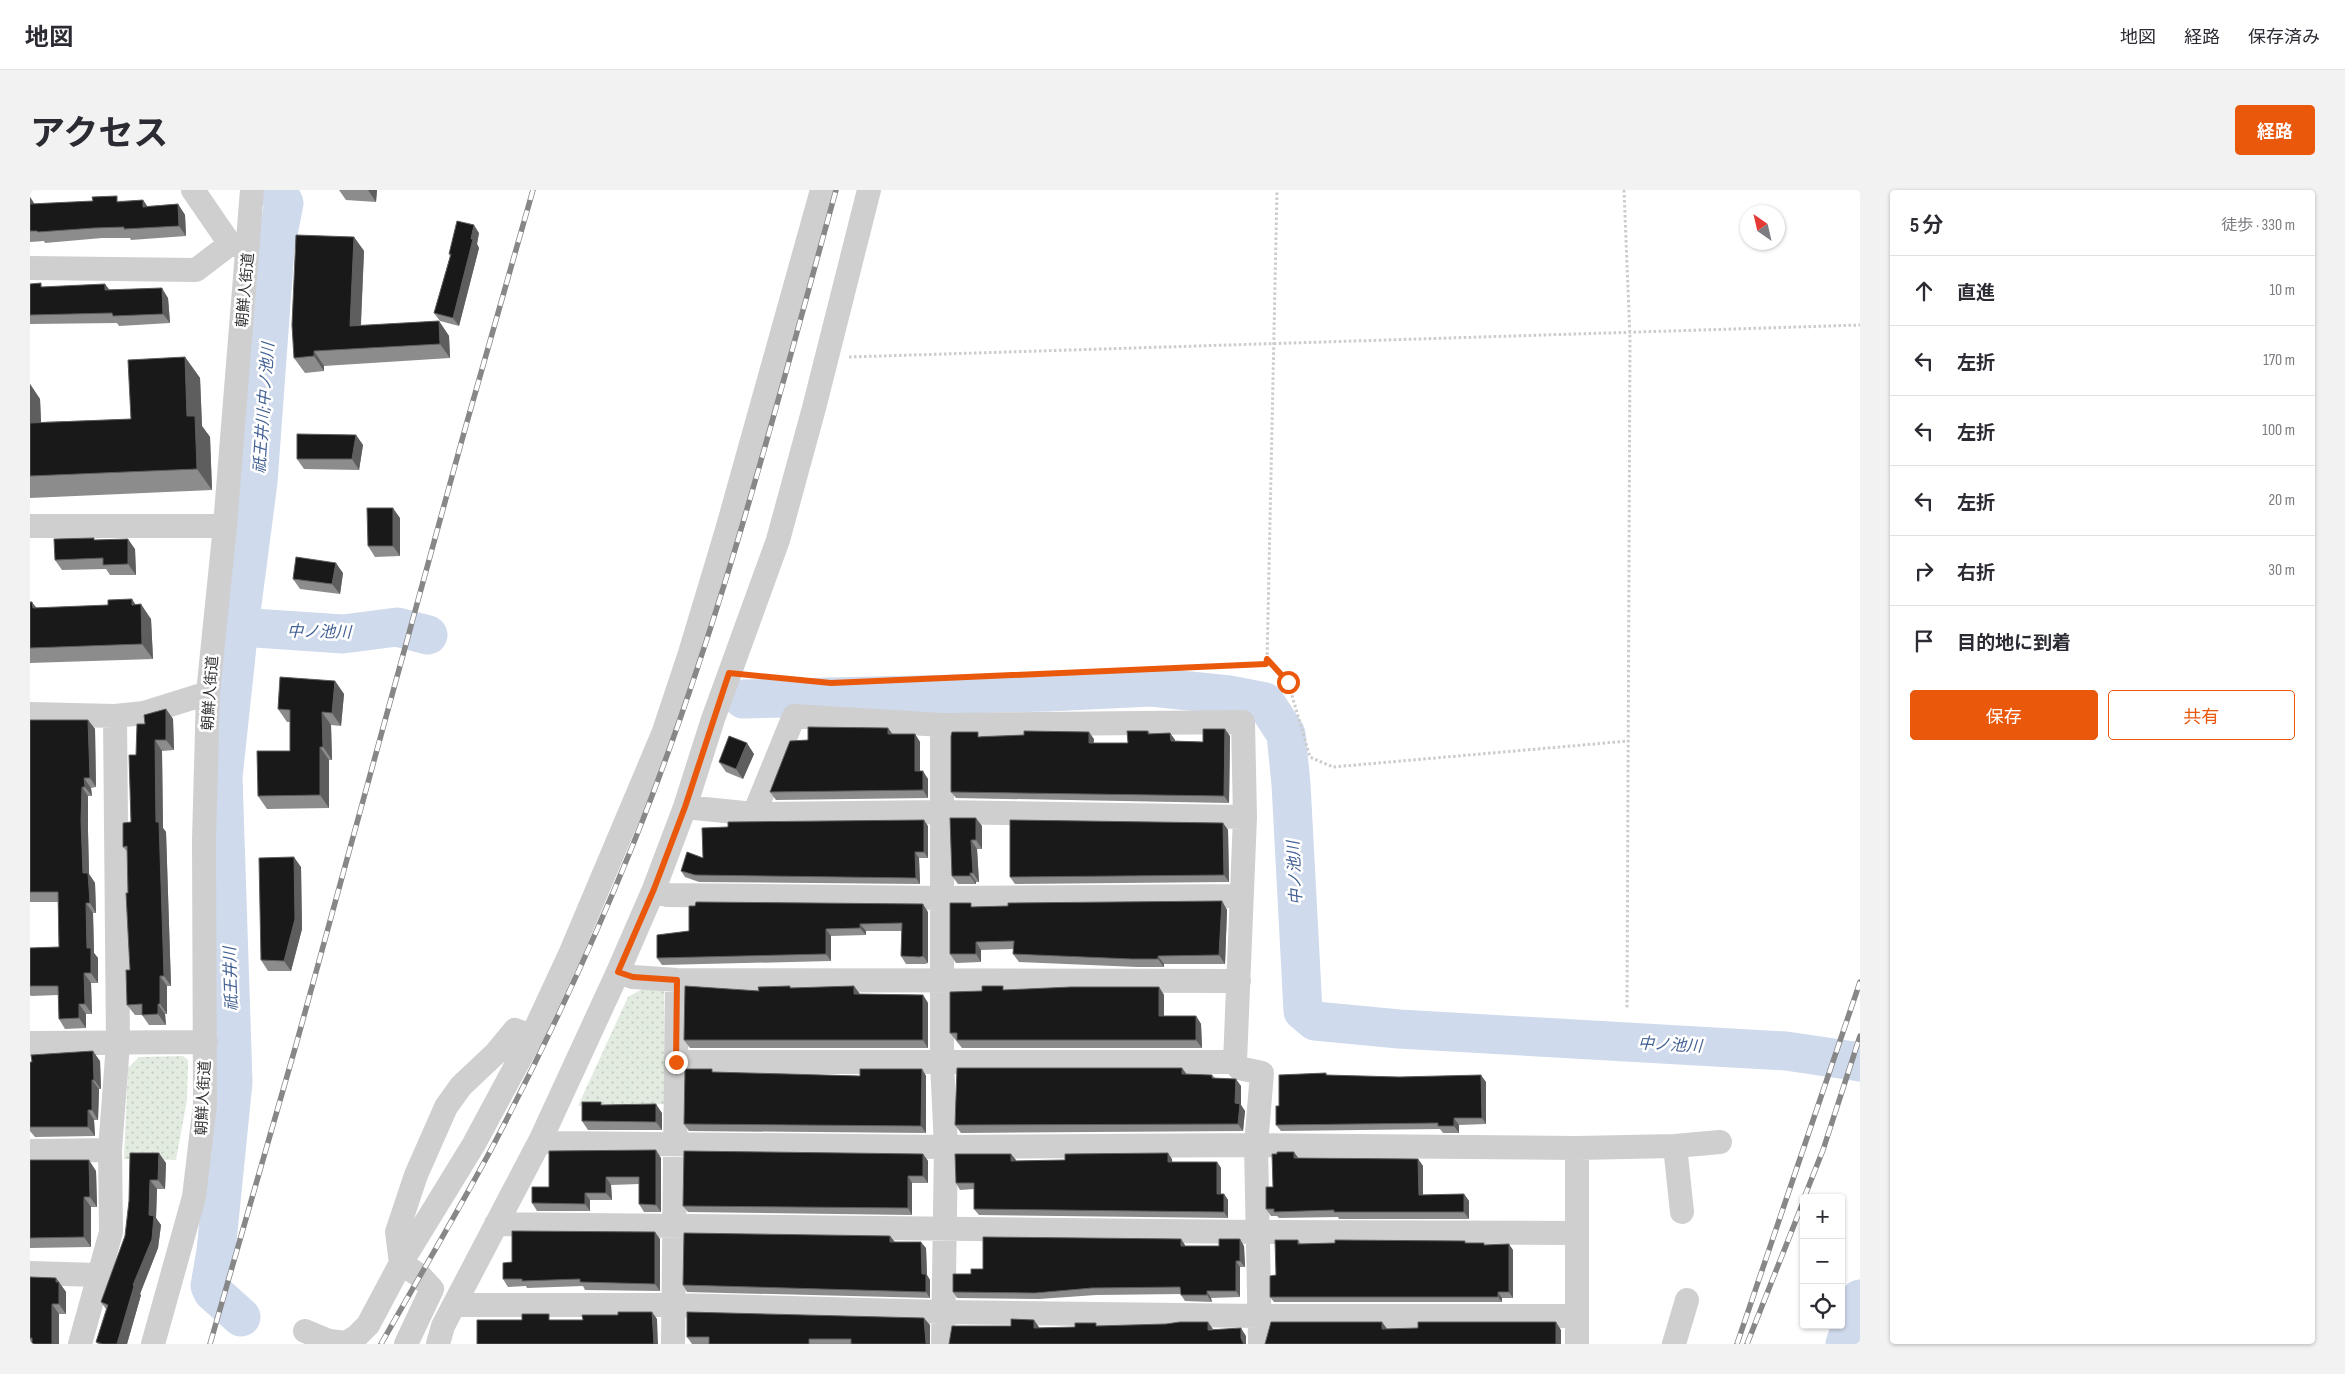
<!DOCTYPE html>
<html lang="ja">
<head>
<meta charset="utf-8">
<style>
	body { margin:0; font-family:"Sofia Sans Condensed","Noto Sans JP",sans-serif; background:#f2f2f3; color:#2b2b33 }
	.controls { position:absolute; right:15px; bottom:15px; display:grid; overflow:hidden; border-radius:5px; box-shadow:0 1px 4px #0004 }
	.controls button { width:45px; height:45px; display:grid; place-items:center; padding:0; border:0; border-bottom:1px solid #e1e1e2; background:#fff; color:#2b2b33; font:25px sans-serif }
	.compass { position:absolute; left:1710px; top:15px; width:45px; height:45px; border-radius:50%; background:#fff; box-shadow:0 1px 4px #0004; rotate:326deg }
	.stop { position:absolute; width:15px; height:15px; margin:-11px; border:4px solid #ea580c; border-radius:50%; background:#fff }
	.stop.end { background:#ea580c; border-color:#fff; box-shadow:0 1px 5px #0008 }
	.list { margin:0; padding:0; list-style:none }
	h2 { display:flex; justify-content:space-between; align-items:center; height:65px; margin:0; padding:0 20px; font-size:21px }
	h2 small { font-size:16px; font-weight:400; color:#7c7c81 }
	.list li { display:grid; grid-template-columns:32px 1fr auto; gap:15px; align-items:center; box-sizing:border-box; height:70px; padding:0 20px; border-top:1px solid #e1e1e2 }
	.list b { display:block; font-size:19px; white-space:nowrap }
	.list em { font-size:16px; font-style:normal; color:#7c7c81 }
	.actions { display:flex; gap:10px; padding:15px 20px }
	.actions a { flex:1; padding:11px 0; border:1px solid #ea580c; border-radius:5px; text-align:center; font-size:18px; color:#ea580c }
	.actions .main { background:#ea580c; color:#fff }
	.icon { flex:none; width:28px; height:28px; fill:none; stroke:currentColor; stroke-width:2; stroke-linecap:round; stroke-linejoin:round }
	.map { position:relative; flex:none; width:1830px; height:1154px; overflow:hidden; border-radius:5px }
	header { display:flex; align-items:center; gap:30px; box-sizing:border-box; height:70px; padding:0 25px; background:#fff; border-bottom:1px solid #e1e1e2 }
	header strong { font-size:24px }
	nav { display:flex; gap:28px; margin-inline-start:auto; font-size:18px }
	.intro { display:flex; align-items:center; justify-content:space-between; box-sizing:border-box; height:120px; padding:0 30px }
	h1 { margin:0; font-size:35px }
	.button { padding:12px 22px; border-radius:5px; background:#ea580c; color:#fff; font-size:18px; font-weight:700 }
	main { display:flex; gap:30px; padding:0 30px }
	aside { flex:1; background:#fff; border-radius:5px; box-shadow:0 1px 4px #0004 }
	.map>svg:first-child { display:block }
	.park { fill:url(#park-dots) }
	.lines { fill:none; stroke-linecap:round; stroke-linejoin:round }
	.river { stroke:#cfdaed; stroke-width:39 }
	.path { stroke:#ccc; stroke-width:3; stroke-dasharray:2.5 2.5; stroke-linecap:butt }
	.minor { stroke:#cfcfcf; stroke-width:24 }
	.rail-casing { stroke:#878787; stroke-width:5.5 }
	.rail { stroke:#fff; stroke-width:4; stroke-dasharray:11; stroke-linecap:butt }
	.wall { fill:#8c8c8c }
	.shaded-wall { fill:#5e5e5e }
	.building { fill:#191919; stroke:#5e5e5e }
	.route { stroke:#ea580c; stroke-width:6 }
	.labels { text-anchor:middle; stroke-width:5; stroke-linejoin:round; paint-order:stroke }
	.street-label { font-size:15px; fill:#323232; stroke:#fff }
	.water-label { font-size:16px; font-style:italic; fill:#426093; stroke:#fff }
</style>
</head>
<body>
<header>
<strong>地図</strong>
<nav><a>地図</a><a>経路</a><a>保存済み</a></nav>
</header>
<div class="intro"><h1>アクセス</h1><a class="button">経路</a></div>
<main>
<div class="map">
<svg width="1830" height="1154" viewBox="0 0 1830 1154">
	<defs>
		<pattern id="park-dots" width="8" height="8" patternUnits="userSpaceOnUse" patternTransform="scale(1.25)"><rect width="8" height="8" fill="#e2ebdf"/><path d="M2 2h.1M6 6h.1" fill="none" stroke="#c2cac0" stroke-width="1.8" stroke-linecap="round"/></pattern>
	</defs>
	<rect width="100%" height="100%" fill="#fff"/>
	<!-- park -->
	<path class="park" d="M612 799 634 800 635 914 548 916 598 807Z
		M153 866 158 870 157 910 146 970 94 969 98 878 109 867Z"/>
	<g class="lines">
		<!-- river -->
		<path class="river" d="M209 437 313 444 367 437 398 445
			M713 509 1017 502 1121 497 1199 505 1235 512 1256 544 1261 594 1273 821 1285 831 1369 839 1756 861 1830 872
			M211 1127 183 1102 180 1096 186 1061 203 892 193 587 209 437 228 292 245 59 254 13 247 0
			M1815 1154 1830 1109"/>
		<!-- path -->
		<path class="path" d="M1594 0 1600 148 1597 820
			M819 167 1830 135
			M1237 469 1258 492 1280 567 1303 577 1598 551
			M722 485 801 493 1237 474 1247 0"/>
		<!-- minor -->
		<path class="minor" d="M163 0 200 54
			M0 78 166 80 200 54 218 56
			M0 336H195
			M0 524 85 526 114 523 178 503
			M912 535V872L916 957 913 1154
			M655 617 724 624 912 622 1215 627
			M724 624 764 526 912 535 1213 532 1215 627 1205 872
			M624 699 637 705 911 708 1211 706
			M588 782 603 787 647 790 1209 791
			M0 853 176 852
			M646 872H1205L1209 878 1232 883 1226 955 1230 1154
			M511 949 525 953 916 957 1226 955 1547 958 1645 956 1690 952
			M1645 956 1652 1022
			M1547 958V1154
			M0 961 80 960
			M466 1034 1226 1042 1546 1043
			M0 1083 68 1085
			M424 1115H643L913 1122 1230 1126H1547
			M275 1141 299 1151 316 1153 327 1146 338 1135 371 1073 367 1042 386 985 416 917 431 896 466 863 485 840 502 846
			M50 1154 81 1042 80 960 88 854 85 526
			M123 1154 164 1007 175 914 174 650 178 503 195 336 222 0
			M376 1154 402 1099 390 1086 371 1073 444 954 502 846 541 762 633 544 660 463 697 340 792 0
			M408 1154 413 1136 511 949 588 782 624 699 655 617 683 529 748 350 784 218 839 0
			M643 1154 647 790
			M1644 1154 1657 1110"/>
		<defs>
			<path id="rail" d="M1774 1008 1793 960 1830 846
				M180 1154 266 855 435 239 503 0
				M351 1154C389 1087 429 1020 465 952 515 856 561 758 602 657 688 444 745 221 806 0
				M1707 1154 1830 792
				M1717 1154 1774 1010"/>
		</defs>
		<!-- rail casing -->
		<use href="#rail" class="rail-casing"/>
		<!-- rail -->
		<use href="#rail" class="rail"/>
	</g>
	<!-- wall -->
	<path class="wall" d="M309 0H347L346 12 316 10Z
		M0 7 4 14 113 10 117 16 148 14 155 25 156 46 101 50 100 48H72L15 53 14 51 0 52Z
		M449 43 447 54 449 58 429 136 410 131 404 123 420 66 419 64Z
		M324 47 334 61 331 136 409 131 419 146 420 168 294 176V181L275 183 264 168Z
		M0 94 13 97 80 100 138 108 140 133 89 136 87 133 0 134Z
		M155 167 170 188 172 236 180 247 182 300 0 308V194L10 209 11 232 101 229Z
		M326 245 333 255 329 280 274 279 267 269Z
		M370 328V366L345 367 338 356Z
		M65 350 105 359 106 385H80L76 379 32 380 25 370Z
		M313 383 310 404 270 399 263 389Z
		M0 412 7 418 105 415 121 429 123 469 0 473Z
		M305 491 314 504 311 536 301 535 302 570H299V618L237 619 228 606 260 561V532H257L248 519Z
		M136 519 143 529 144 560 132 561 133 638 136 642 141 796H137V824H135L136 835H119L112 825H105L97 815 100 780 98 662 93 657 101 632 106 565 115 534Z
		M0 530H58L65 539 66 597 61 598 62 606H58V641L59 684 65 693 66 723H63L64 763 68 768V793H61L62 824H56V838L35 839 29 829 28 805 1 806 0 805V758L29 757 28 712H0Z
		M1118 541 1121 544 1140 543 1145 550V551L1173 552 1200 546 1199 613 926 608 921 602 951 546 994 545 1064 549 1063 553H1098Z
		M862 544H885L890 552V581L898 589V608L746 610 740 602 778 550Z
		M724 564 713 589 696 582 689 572Z
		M920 628 952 636V659H947L949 692H946V694H928L922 686Z
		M1193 633 1198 640 1199 692 985 694 980 687Z
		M898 636V668H889L890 694 669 692 655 687 651 681 673 668Z
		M271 677 272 739 261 781H238L231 770Z
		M1192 711 1197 720 1195 774H1134V777H1107L989 772 983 764V759L951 760V772L926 773 920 764 943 717Z
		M898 722V773L895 774H876L871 766 872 741H836V745L801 746V771L632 775 627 768Z
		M1129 797 1134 805V826H1166L1171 834 1172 858H932L920 843 952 801 975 800Z
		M762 798 830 804 893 805 898 813V858H660L654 850 729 801Z
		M70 871 71 899H69L68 930H64L65 946 5 947 0 941V872Z
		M1152 878 1156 884 1182 885 1185 888 1211 896V915L1215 921 1213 941 931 943 925 935Z
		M892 879 896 886V943L659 941 654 934 684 883 830 886Z
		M1296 883 1297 885 1456 892V934L1429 935V943H1413L1410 939 1251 941 1246 935Z
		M632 923V940H558L552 931Z
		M893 964 898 971V993H882V1025L658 1022 653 1016Z
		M981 964 986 971 1142 969V972H1187L1191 978V1004H1194L1198 1010V1028L949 1025 944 1019V999L930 1000 926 993Z
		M631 968V1022H614L609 1014V994L581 995 582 1010H560V1021H507L502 1013 519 997Z
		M1268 968 1388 969 1393 976V1005L1434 1004 1439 1011V1029H1309L1308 1027 1249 1028 1247 1026H1241L1236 1019 1243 997Z
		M0 970 66 981 67 1017H61V1057L0 1058Z
		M136 973 135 999H127L126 1028 131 1035 128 1058 110 1104 111 1105 97 1154H68L66 1152 76 1119 71 1112 95 1046 99 1011Z
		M860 1046 864 1052 896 1058 897 1085 900 1090V1108L657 1102 653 1095Z
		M630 1049V1101L555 1100 553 1096 497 1098 496 1096 478 1097 473 1089 482 1072Z
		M1151 1049 1155 1056H1214L1215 1077H1210V1107L1181 1108 1182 1112 1155 1111 1151 1105V1104L1066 1105 1009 1109 927 1108 923 1102 941 1084Z
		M1268 1050 1271 1054 1437 1053 1455 1055 1483 1060V1108H1472V1112H1244L1240 1107 1246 1085Z
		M0 1087 26 1088 36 1102V1124H29V1154H0Z
		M900 1135V1154H662L657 1147Z"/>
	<!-- shaded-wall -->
	<path class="shaded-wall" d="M338 0H347L346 12Z
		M0 7 4 13 5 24 0 17Z
		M113 10 120 20 113 17Z
		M148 14 155 25 156 46 149 36Z
		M444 35 449 43 447 54 449 58 429 136 423 128Z
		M324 47 334 61 330 151 320 136Z
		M75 94 82 103 75 100Z
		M132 98 138 108 140 133 133 124Z
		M409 131 419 146 420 168 410 154Z
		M284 161 294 176V181L284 166Z
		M155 167 170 188 172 236 180 247 182 300 167 279 157 226Z
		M0 194 10 209 12 254 0 238Z
		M326 245 333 255 329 280 322 269Z
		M363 318 370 328V366L363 356Z
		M98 349 105 359 106 385 98 374Z
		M306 373 313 383 310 404 302 394Z
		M102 409 111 423V414L121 429 123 469 112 454 102 415Z
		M2 412 13 427 3 418Z
		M305 491 314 504 311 536 302 523Z
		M136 519 143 529 144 560 136 550Z
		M292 522 301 535 302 570 293 557Z
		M58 530 65 539 66 597 60 588Z
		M858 538 864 546 858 544Z
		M1195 539 1200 546 1199 613 1194 606Z
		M1059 542 1064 549 1063 560 1059 553Z
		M1140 543 1145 550V558L1141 551Z
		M885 544 890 552V590L885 581Z
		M125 550 132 561 133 638 136 642 141 796 134 786 126 632Z
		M717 553 724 564 713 589 706 579Z
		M290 557 299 570V618L290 605Z
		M893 581 898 589V608L893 600Z
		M54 588 61 598 62 606 55 597Z
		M52 597 58 606V641L59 684 65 693 66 723 60 713 53 683 51 631Z
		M946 628 952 636V659L946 650Z
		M894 630 898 636V668L894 662Z
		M1193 633 1198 640 1199 692 1194 685Z
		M941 650 947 659 949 692 943 683Z
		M885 662 889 668 890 694 886 688Z
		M264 667 271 677 272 739 261 781 254 771Z
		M940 683 946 692V694L940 686Z
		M1192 711 1197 720 1195 774 1189 765Z
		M56 713 63 723 64 763 68 768V793L61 783 57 758Z
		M893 714 898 722V773L893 766Z
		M830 734 836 741V745L830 738Z
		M796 739 801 746V771L796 764Z
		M946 752 951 760V772L946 764Z
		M1128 766 1134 774V777L1128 769Z
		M54 783 61 793 62 824 55 814Z
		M130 786 137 796V824L130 814Z
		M824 796 830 804H824Z
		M1129 797 1134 805V834L1129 826Z
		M893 805 898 813V858L893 850Z
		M49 814 56 824V838L49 828Z
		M128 814 135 824 136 835 128 824Z
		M1166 826 1171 834 1172 858 1166 850Z
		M63 861 70 871 71 899 64 890Z
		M1152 878 1158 886 1152 884Z
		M892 879 896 886V943L891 936Z
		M1451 885 1456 892V934L1452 928Z
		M1206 889 1211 896V915L1215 921 1213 941 1208 934 1205 913Z
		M62 890 69 899 68 930 62 920Z
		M626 914 632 923V940L626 932Z
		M58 920 64 930 65 946 58 937Z
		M1424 928 1429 935V943L1424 936Z
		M626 960 631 968V1022L626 1015Z
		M1264 962 1269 969 1264 968Z
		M129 963 136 973 135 999 128 990Z
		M1138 963 1142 969 1143 979 1138 972Z
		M893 964 898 971V993L893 986Z
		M981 964 986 970V977L981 971Z
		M1388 969 1393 976V1011L1389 1005Z
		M59 970 66 981 67 1017 60 1007Z
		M1187 972 1191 978V1010L1187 1004Z
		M878 986 882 993V1025L878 1018Z
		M576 987 581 995 582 1010 576 1003Z
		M120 990 127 999 126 1028 131 1035 128 1058 110 1104 111 1105 97 1154H87L119 1025Z
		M555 1003 560 1010V1021L555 1014Z
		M1194 1004 1198 1010V1028L1194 1022Z
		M1434 1004 1439 1011V1029L1434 1022Z
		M54 1007 61 1017V1057L54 1047Z
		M625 1042 630 1049V1101L625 1094Z
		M860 1046 865 1052H860Z
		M1151 1049 1155 1055V1062L1151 1056Z
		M1210 1049 1214 1056 1215 1077 1210 1071Z
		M891 1052 896 1058 897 1085 900 1090V1108L896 1102 892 1084Z
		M1479 1054 1483 1060V1108L1479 1102Z
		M1206 1071 1210 1077V1107L1206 1101Z
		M26 1088 36 1102V1124L29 1114Z
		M1177 1101 1181 1108 1182 1112 1177 1105Z
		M1468 1102 1472 1108V1112L1468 1107Z
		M22 1114 29 1124V1154H22Z
		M622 1122 627 1129 628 1154H624Z
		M894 1128 900 1135V1154H896V1153Z
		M1004 1130 1009 1137V1145L1004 1138Z
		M1178 1132 1183 1139 1178 1140Z
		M1352 1132 1358 1140 1352 1139Z
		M1526 1132 1531 1140V1154H1526Z
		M1211 1138 1216 1146V1154H1214L1211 1148Z"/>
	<!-- building -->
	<path class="building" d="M87 6V12L113 10V17L148 14 149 36 94 39V37L64 38 8 42 7 41H0V14L63 11 62 7Z
		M427 31 444 35 441 49H443L423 128 404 123 421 64H419Z
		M266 45 324 47 320 136 409 131 410 154 284 161V166L264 168 262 135Z
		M11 93V97L75 94V100L132 98 133 124 83 126 82 123 0 125V94Z
		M155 167 157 226H165L167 279 0 286V233L101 229 98 170Z
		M267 244 326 245 322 269H267Z
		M337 318H363V356H338Z
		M64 348V350L98 349V374L73 375V368L25 370 24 349Z
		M266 367 306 373 302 394 263 389Z
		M102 409V415L111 414 112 454 0 458V412H2L3 418 78 415V410Z
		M250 487 305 491 302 523 292 522 293 557H290V605L228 606 227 561H260V520L248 519Z
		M136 519V550H125L126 632H129L134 786H130V814H128V824L112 825V814L97 815 96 780H100L96 703H98L97 656 93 657V633L101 632 99 565H106L107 534H115L114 525Z
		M0 530H58L60 588H54L55 597H52L51 631 53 683H58L60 713H56L57 758H61V783H54L55 814H49V828L29 829 28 796H0V758L29 757 28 702H0Z
		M778 537 858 538V544H885V581H893V600L740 602 760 551 778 550Z
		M1173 539H1195L1194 606 921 602V546L922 542H948V547L994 545V541L1059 542V553H1098L1097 541H1118V544L1140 543 1141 551 1173 552Z
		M699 546 717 553 706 579 689 572Z
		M920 628H946V650H941L943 683H940V686H922Z
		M894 630V662H885L886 688 665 685 651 681 657 662 673 668 672 638 698 637V632Z
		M980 630 1193 633 1194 685 980 687Z
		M264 667 265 729 254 771 231 770 229 668Z
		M1192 711 1189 765 1128 766V769H1102L983 764 984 751 946 752V764H920V713H941V717L978 716V713Z
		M666 712 893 714V766L890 767 871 766 872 733 830 734V738L796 739V764L627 768V745L659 741V716H665Z
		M655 796 729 801 728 797 760 796V798L824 796V804L893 805V850H654Z
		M952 796H973V800L1041 797H1129V826H1166V850H927V843H920V802L952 801Z
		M63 861 64 890H62V920H58V937H0V872H2L1 865Z
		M927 878H1152V884L1182 885V888L1206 889 1205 913 1210 914 1208 934 925 935Z
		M655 879H682V882L830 886V879H892L891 936 654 934Z
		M1296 883V885L1369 887 1451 885 1452 928H1424V936H1408V933L1246 935V916H1249V885Z
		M552 912H571V915L626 914V932L552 931Z
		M626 960V1015L609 1014V987H576V1003H555V1014L502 1013V997H519V961Z
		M654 961 893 964V986H878V1018L653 1016Z
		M1247 962H1264V968L1388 969 1389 1005 1434 1004V1022H1304V1020L1244 1022V1019H1236V997H1243L1242 964H1247Z
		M100 963H129L128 990H120L119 1025 124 1026 122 1049 103 1095 104 1096 87 1154H73L66 1152 78 1115 71 1112 95 1046 99 1011Z
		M1138 963V972H1187V1004H1194V1022L944 1019V993H926L925 964H981V971L1035 970V964Z
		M0 970H59L60 1007H54V1047L0 1048Z
		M482 1041 625 1042V1094L550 1092V1089L492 1091V1089H473V1073L482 1072Z
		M654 1043 860 1046V1052H891L892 1084H896V1102L653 1095Z
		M953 1047 1151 1049V1056H1189V1049H1210V1071H1206V1101H1177V1105H1151L1150 1097 1062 1098 1005 1103 923 1102V1084H941V1079H953Z
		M1245 1050H1268V1054L1305 1053V1050L1435 1051V1053H1454V1055L1479 1054V1102H1468V1107H1240V1086L1246 1085Z
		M0 1087 26 1088V1092H29V1114H22V1154H2V1148H0Z
		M588 1122H622L624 1154H447V1130H492V1124H519V1130H553L552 1125H588Z
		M657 1122 894 1128 896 1153 897 1154H821V1149H779V1154H679V1147H657Z
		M981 1129 1004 1130V1138L1045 1137V1133H1066V1136L1136 1134 1150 1132H1178V1140L1211 1138V1148L1214 1154H919L922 1136H981Z
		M1241 1132H1352V1139L1388 1138V1132H1526V1154H1235Z"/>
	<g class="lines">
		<!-- route -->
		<path class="route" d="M646 872 647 790 603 787 588 782 624 699 655 617 699 483 801 493 1236 474 1237 469 1258 492"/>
	</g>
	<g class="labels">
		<!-- street labels -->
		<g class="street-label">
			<text transform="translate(215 100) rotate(-85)" y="5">朝鮮人街道</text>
			<text transform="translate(180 503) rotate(-86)" y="5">朝鮮人街道</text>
			<text transform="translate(173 908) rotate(-87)" y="5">朝鮮人街道</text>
		</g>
		<!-- water labels -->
		<g class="water-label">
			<text transform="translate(233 218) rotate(-86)" y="6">祇王井川;中ノ池川</text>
			<text transform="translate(289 441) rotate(1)" y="6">中ノ池川</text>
			<text transform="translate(1264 683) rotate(-93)" y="6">中ノ池川</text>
			<text transform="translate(200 789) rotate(-92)" y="6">祇王井川</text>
			<text transform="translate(1640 854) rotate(3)" y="6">中ノ池川</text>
		</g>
	</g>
</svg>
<div class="controls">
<button>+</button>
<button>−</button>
<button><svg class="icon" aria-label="locate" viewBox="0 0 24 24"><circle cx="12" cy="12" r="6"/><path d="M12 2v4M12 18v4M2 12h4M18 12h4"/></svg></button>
</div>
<svg class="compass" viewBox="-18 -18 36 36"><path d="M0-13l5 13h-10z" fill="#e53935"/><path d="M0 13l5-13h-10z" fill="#7c7c81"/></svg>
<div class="stop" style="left:1258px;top:492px"></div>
<div class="stop end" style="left:646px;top:872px"></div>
</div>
<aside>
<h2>5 分<small>徒歩 · 330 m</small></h2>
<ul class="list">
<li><svg class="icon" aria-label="ahead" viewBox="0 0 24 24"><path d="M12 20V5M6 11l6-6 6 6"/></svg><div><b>直進</b></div><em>10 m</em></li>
<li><svg class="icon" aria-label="left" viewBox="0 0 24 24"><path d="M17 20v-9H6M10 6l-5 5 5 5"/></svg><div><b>左折</b></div><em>170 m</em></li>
<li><svg class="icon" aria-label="left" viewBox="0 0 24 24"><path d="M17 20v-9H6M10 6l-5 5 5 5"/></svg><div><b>左折</b></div><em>100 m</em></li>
<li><svg class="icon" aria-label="left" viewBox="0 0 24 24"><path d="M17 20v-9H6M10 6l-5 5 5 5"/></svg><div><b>左折</b></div><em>20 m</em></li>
<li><svg class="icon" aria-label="right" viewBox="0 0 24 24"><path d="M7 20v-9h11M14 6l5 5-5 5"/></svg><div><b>右折</b></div><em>30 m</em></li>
<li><svg class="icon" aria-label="arrive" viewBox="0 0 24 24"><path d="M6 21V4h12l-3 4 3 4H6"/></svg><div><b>目的地に到着</b></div></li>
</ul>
<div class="actions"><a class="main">保存</a><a>共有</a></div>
</aside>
</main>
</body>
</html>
